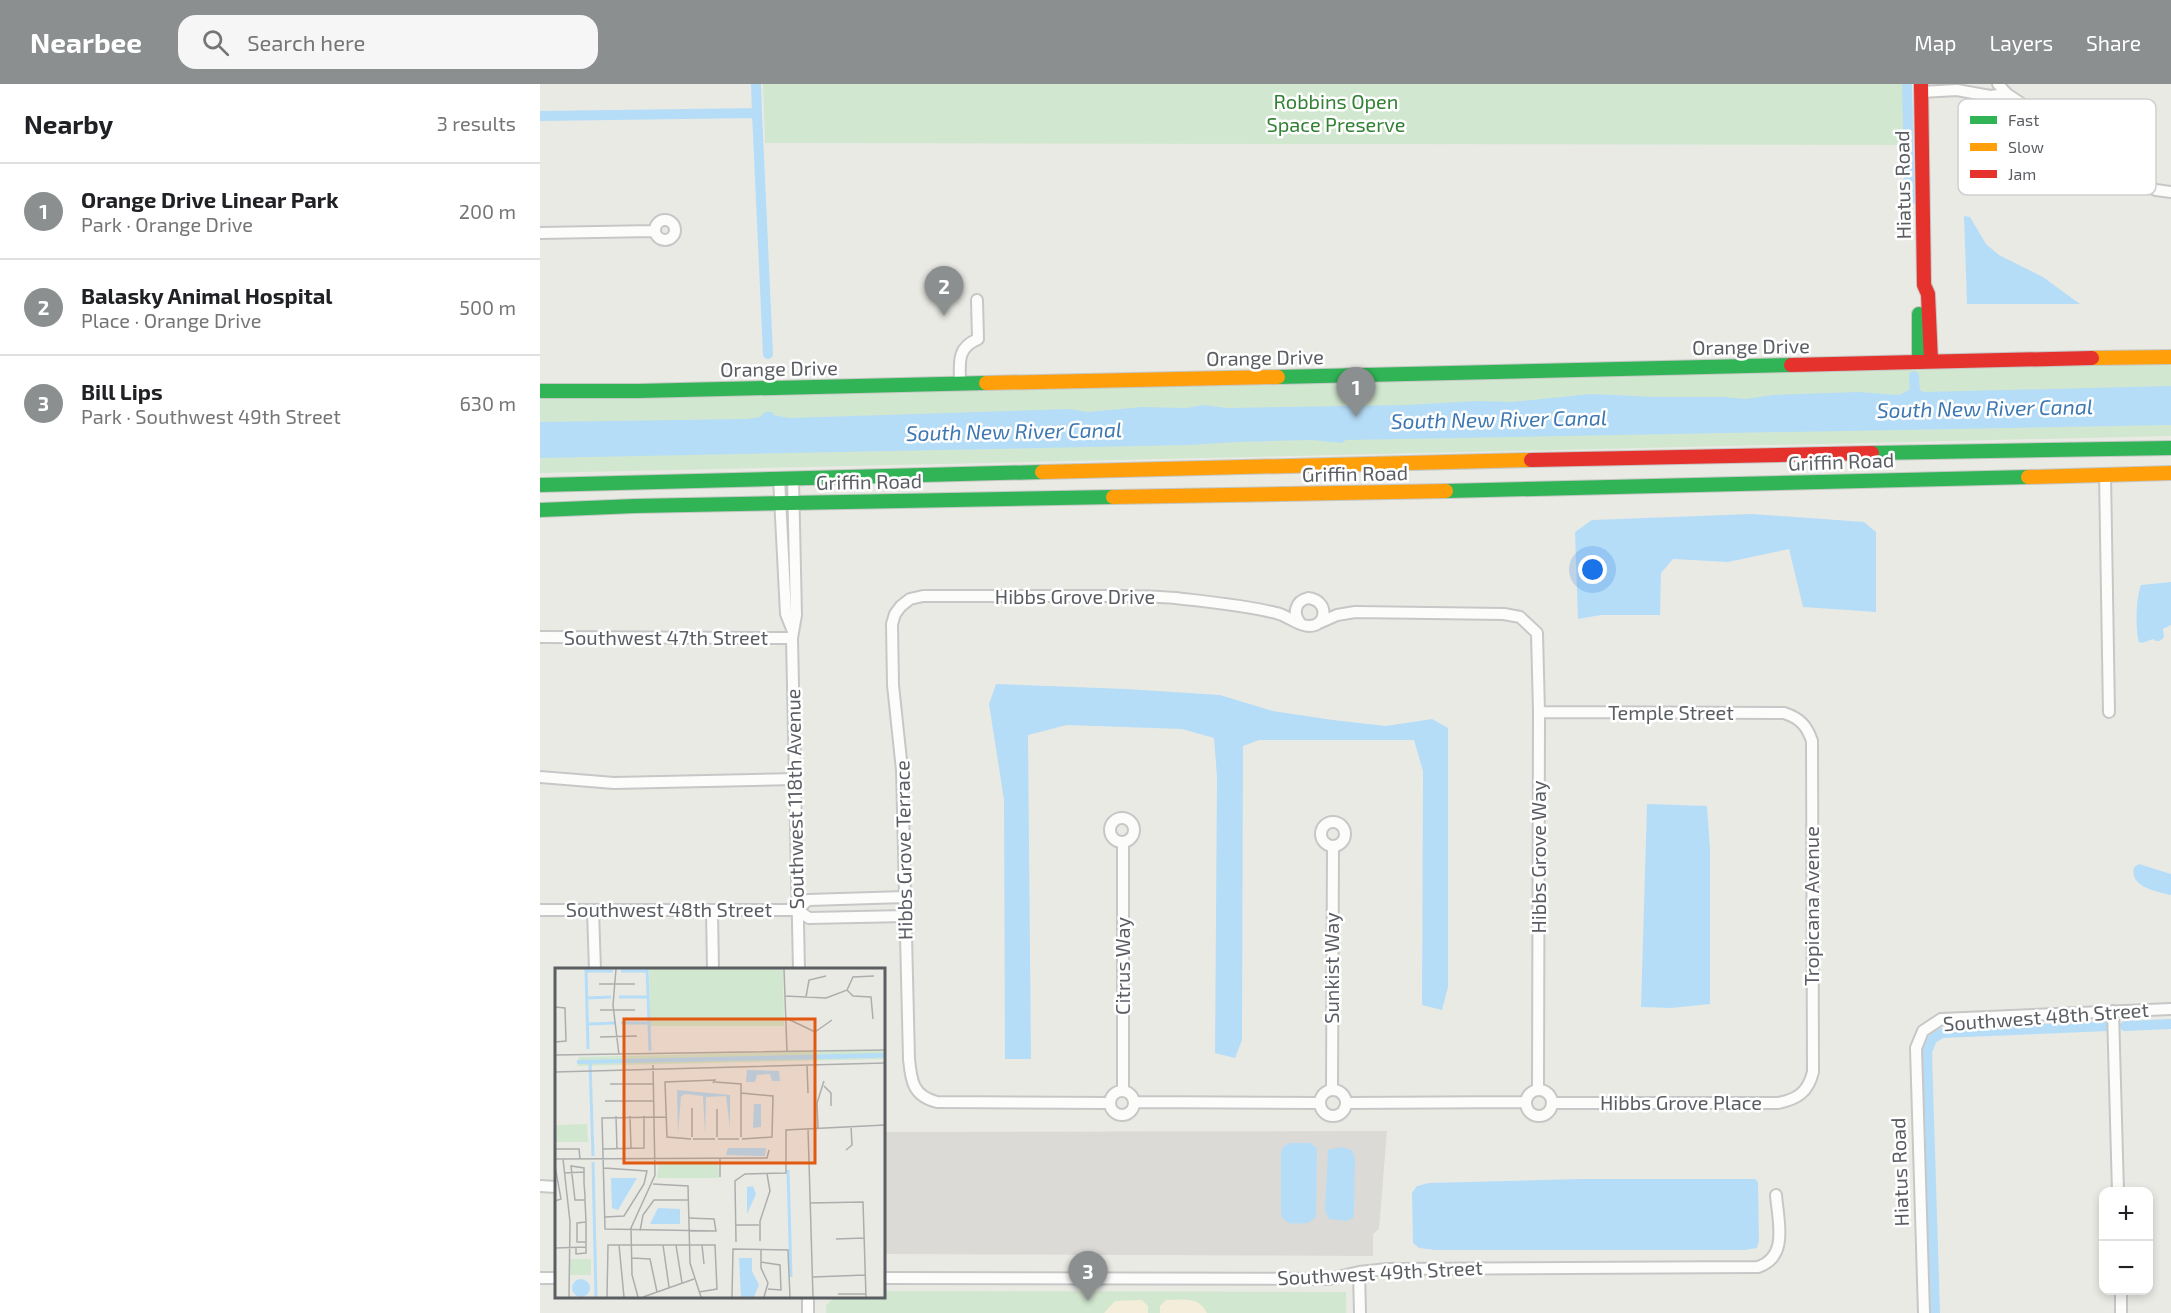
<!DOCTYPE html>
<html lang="en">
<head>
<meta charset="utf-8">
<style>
	body { margin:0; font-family:"Exo 2",sans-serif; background:#f6f6f6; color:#202124 }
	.controls { position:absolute; right:18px; bottom:18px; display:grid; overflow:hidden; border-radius:12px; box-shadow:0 3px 9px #0003 }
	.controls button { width:54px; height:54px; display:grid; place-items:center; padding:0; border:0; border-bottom:2px solid #e0e0e0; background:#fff; color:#202124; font:30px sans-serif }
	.you { position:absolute; left:1053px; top:486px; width:21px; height:21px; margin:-15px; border:4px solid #fff; border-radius:50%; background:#1a73e8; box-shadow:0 0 0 9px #1a73e833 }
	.badge { display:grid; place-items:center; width:39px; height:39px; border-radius:50%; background:#8c8f90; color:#fff; font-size:20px; font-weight:700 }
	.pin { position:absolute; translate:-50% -50px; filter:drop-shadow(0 2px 3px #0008) }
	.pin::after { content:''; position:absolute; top:32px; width:21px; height:18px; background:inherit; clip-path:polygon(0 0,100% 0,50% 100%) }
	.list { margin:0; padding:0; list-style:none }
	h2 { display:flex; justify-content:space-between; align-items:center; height:78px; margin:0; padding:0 24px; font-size:26px }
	h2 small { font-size:20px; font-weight:400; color:#757577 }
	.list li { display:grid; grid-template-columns:39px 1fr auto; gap:18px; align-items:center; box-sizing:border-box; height:96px; padding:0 24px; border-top:2px solid #e0e0e0 }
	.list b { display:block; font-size:22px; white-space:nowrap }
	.list p { margin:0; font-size:20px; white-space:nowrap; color:#757577 }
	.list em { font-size:20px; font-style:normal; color:#757577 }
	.icon { flex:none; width:33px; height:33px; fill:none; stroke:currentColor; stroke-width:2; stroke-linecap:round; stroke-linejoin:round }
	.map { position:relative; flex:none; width:1631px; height:1229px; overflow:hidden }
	header { display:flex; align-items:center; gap:36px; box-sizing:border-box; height:84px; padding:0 30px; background:#8c8f90; color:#fff }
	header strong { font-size:28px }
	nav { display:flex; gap:33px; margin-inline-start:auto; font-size:21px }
	.search { width:420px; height:54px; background:#f6f6f6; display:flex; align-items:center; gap:15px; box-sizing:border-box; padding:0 21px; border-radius:18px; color:#757577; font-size:22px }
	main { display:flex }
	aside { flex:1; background:#fff }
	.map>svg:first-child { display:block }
	.industrial { fill:#dbdad6 }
	.green { fill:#d2e7d0 }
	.sand { fill:#f3edd9 }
	.water { fill:#b6ddf7 }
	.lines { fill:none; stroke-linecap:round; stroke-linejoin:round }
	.canal { stroke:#b6ddf7; stroke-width:10 }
	.street-casing { stroke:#c7c7c7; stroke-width:14 }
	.fast-casing { stroke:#c5c7c5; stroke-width:16 }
	.slow-casing { stroke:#c5c7c5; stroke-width:16 }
	.jam-casing { stroke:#c5c7c5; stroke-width:16 }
	.street { stroke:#fcfcfb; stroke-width:10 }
	.fast { stroke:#30b455; stroke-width:14 }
	.slow { stroke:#ff9f0a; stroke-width:14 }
	.jam { stroke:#e5322d; stroke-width:14 }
	.labels { text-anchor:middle; stroke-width:5; stroke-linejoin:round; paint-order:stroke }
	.park-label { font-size:20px; fill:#338135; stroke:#fff }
	.street-label { font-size:20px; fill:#5a5e63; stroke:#fff }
	.water-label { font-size:21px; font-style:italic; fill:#3d77b1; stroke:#fff }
	.inset-river { fill:none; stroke:#b6ddf7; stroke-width:3 }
	.inset-road { fill:none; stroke:#acaead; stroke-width:1.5 }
	.view { fill:#e15910; fill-opacity:0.15; stroke:#e15910; stroke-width:3 }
	.inset-edge { fill:none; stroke:#5a5e63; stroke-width:3 }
	.key { fill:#fff; stroke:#cecfd0; stroke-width:1.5 }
	.key-label { font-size:16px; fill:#5a5e63 }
</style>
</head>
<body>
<header>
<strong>Nearbee</strong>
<div class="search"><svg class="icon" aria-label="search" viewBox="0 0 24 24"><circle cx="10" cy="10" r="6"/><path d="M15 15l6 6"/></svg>Search here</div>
<nav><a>Map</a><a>Layers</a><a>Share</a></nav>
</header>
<main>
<aside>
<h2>Nearby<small>3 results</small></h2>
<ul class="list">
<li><span class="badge">1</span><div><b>Orange Drive Linear Park</b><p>Park · Orange Drive</p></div><em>200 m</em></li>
<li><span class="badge">2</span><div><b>Balasky Animal Hospital</b><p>Place · Orange Drive</p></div><em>500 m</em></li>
<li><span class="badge">3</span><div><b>Bill Lips</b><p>Park · Southwest 49th Street</p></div><em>630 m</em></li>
</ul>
</aside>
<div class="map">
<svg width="1631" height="1229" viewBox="0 0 1631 1229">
	<rect width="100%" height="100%" fill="#eaeae5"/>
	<!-- industrial -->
	<path class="industrial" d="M847 1047 839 1145 833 1150V1172L344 1170V1048Z"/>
	<!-- green -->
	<path class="green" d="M223 0H1367L1369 61 225 59Z
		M1631 278V352L0 389V314Z
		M344 1207 806 1208V1229H286V1221L295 1213 344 1212Z"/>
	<!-- sand -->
	<path class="sand" d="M602 1216 608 1222V1229H564L575 1217Z
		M626 1216C642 1216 659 1212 667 1229H620V1222Z"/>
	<!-- water -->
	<path class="water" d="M1424 132 1430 133 1446 160 1459 171 1503 193 1540 220H1427Z
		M1370 300H1379L1380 306 1384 308 1631 302V341L806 356 802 359 771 356 696 358 648 361 0 374V338L207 335 220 333 225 328H233V331L249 334 529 325 548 328 602 323 647 324 663 321 687 324 867 321 936 317 972 318 1051 310 1114 313H1184L1206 315 1233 311 1318 308 1359 311 1371 305Z
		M1212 430 1324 438 1336 448V528L1263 523 1249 465 1188 478 1133 475 1121 489 1120 531H1061L1038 535 1035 448 1052 436Z
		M1631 498V541L1623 545 1624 553 1620 557H1616L1613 555 1602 559 1599 558C1595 546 1596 513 1601 501Z
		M456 600 586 605 680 611 733 627 793 636 846 642 892 635 908 644V903L902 926 882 921 883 687 874 656H719L703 662 702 956 695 974 675 969 677 693 674 654 642 645 527 641 488 651 491 975H465L464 716 449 620Z
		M1107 720 1167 722 1170 764V920L1131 924 1101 923Z
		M1599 780 1631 790V811C1616 807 1589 803 1594 783Z
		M749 1059H770L777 1064 776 1130 775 1134 768 1139C758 1139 745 1143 741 1130V1069L742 1064Z
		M801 1063 812 1066 815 1075 814 1128 813 1134 806 1137 789 1135 785 1127 788 1066Z
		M1041 1095H1215L1218 1098 1219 1157 1217 1164 1205 1166H895L879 1164 873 1159 872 1109 877 1102 889 1099Z"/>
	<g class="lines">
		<!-- canal -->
		<path class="canal" d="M216 0 217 29
			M1367 0 1370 117
			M0 32 217 29 228 270
			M1374 292 1375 314
			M1585 942 1631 940
			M1395 1229 1387 968 1392 955 1402 949 1569 942"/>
		<defs>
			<path id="street" d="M1458 0 1467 10 1598 98 1616 106 1631 108
				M1381 8 1417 6 1450 12 1467 10
				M115 146a10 10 0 1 1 20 0a10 10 0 1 1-20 0Z
				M0 149 114 147
				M420 300C420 279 416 264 438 255L437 216
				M1565 390 1569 628
				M239 394 246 530 252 545
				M253 394 256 531 252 554 259 886
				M779 539 797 531 815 528 964 530 980 533 997 549 999 628 998 1006
				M0 553 252 554
				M999 628 1244 629C1260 634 1267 642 1272 657L1273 988C1268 1008 1258 1015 1238 1019H1012
				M0 693 74 699 254 695
				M570 746a12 12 0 1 1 24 0a12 12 0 1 1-24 0Z
				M781 750a12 12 0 1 1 24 0a12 12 0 1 1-24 0Z
				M583 758V1006
				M0 826H257L269 834 366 832
				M53 826 55 886
				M172 826 173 886
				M257 826 268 816 365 813
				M1573 927 1578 1108
				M986 1019a13 13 0 1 1 26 0a13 13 0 1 1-26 0Z
				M792 1006 793 762
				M780 1019a13 13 0 1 1 26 0a13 13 0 1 1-26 0Z
				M570 1019a12 12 0 1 1 24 0a12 12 0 1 1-24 0Z
				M594 1018 780 1019
				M570 1019 397 1018C373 1012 371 997 369 975L362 686 353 601 352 540 355 530 361 522 370 515 383 512C435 512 487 512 539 512 571 512 604 511 636 514 669 518 703 521 736 529 747 531 758 542 769 542 788 542 789 516 768 514 755 517 752 530 761 540
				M806 1019 985 1018
				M0 1102 16 1103
				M819 1188 820 1229
				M0 1194H16
				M344 1194 789 1195 819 1188 847 1185 1218 1183C1249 1173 1238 1137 1236 1111
				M1581 1206V1229
				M268 1212V1229
				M1384 1229 1376 964 1383 947 1401 935 1631 925"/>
			<path id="fast" d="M1379 230V278
				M738 293 1251 281
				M0 307H98L446 299
				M1332 369 1631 364
				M0 401 502 388
				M906 407 1488 393
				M0 426 95 422 573 413"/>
			<path id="slow" d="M1552 274 1631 273
				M446 299 738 293
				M502 388 991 376
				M1488 393 1631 389
				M573 413 906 407"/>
			<path id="jam" d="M1381 0 1384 201 1388 210 1391 277
				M1251 281 1552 274
				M991 376 1332 369"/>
		</defs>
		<!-- street casing -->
		<use href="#street" class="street-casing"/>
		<!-- fast casing -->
		<use href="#fast" class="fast-casing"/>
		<!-- slow casing -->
		<use href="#slow" class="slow-casing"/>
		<!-- jam casing -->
		<use href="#jam" class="jam-casing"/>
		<!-- street -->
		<use href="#street" class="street"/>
		<!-- fast -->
		<use href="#fast" class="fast"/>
		<!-- slow -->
		<use href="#slow" class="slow"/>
		<!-- jam -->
		<use href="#jam" class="jam"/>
	</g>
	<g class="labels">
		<!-- park labels -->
		<g class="park-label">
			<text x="796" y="25">Robbins Open<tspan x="796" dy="23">Space Preserve</tspan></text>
		</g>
		<!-- street labels -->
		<g class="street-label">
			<text transform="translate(1363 101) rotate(-91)" y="7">Hiatus Road</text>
			<text transform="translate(1211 263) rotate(-1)" y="7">Orange Drive</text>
			<text transform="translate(725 274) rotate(-1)" y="7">Orange Drive</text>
			<text transform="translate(239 285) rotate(-1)" y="7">Orange Drive</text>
			<text transform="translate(1301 378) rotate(-2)" y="7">Griffin Road</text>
			<text transform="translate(815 390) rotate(-1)" y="7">Griffin Road</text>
			<text transform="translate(329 398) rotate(-1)" y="7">Griffin Road</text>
			<text x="535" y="520">Hibbs Grove Drive</text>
			<text x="126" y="561">Southwest 47th Street</text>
			<text x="1131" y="636">Temple Street</text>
			<text transform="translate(255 715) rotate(-91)" y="7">Southwest 118th Avenue</text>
			<text transform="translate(364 766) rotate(-91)" y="7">Hibbs Grove Terrace</text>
			<text transform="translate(999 773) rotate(-90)" y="7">Hibbs Grove Way</text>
			<text transform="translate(1272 822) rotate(-90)" y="7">Tropicana Avenue</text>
			<text x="129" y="833">Southwest 48th Street</text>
			<text transform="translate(583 882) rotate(-90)" y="7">Citrus Way</text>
			<text transform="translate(792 884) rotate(-90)" y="7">Sunkist Way</text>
			<text transform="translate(1506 933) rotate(-4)" y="7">Southwest 48th Street</text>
			<text x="1141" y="1026">Hibbs Grove Place</text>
			<text transform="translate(1360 1088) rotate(-92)" y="7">Hiatus Road</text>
			<text transform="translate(840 1189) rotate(-3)" y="7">Southwest 49th Street</text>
		</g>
		<!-- water labels -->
		<g class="water-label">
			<text transform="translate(1445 325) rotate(-1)" y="7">South New River Canal</text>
			<text transform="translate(959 336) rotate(-1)" y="7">South New River Canal</text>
			<text transform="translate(474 348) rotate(-1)" y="7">South New River Canal</text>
		</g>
	</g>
	<!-- overview -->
	<g transform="translate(15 884)">
		<rect width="330" height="330" fill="#eaeae5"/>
		<path d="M94 1H228L229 58H95ZM330 82V91L22 98 24 89ZM32 156 33 174H0V157ZM104 193H163L164 210H102ZM15 291H36V307H15Z" fill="#d2e7d0"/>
		<path d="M330 85V89L319 90 22 96V92ZM224 103 225 113H217L215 106 202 107 200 114H191L192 102ZM122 122 175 127V160L171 128 151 129 150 166 148 128 131 126 126 128 123 166ZM199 136H206V159L198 160ZM211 180 210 188 171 187 173 180ZM56 210H82L63 242 57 240ZM198 218 201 226 192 246V219ZM103 240 125 241V256H95ZM184 290H197V303L204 317 199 329H186ZM17 320a9 9 0 1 1 18 0a9 9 0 1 1-18 0Z" fill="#b6ddf7"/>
		<path class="inset-river" d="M31 1 33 81M92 1 94 55M31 3H58M66 3H93M64 29H93M32 30 56 29M66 55H94L95 83M33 56 60 55M35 94 38 188M38 194 41 329M233 202 236 309"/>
		<path class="inset-road" d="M61 1 58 37 64 87M229 1 232 84M44 16H80M292 22 298 9 319 8M230 28 271 30 292 22 298 28 316 29 318 51M251 29 254 12 271 8M0 39 10 40 11 73 0 74M45 42H80M231 50 260 64 277 52M45 69 82 68M0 87 330 82M252 97 253 125M0 104 330 95M160 114 186 116V169M55 116H98M269 118 276 125V138M186 125 218 128 217 169 187 171M50 133H98M137 140V169M61 148 62 181M75 148 76 181M112 149 47 150 50 261 161 263 159 251 133 250M253 160 258 329M263 160 262 135 269 113M162 169V141M136 171 112 169 110 114 160 112 158 115M138 171H160M163 171H184M0 181H24L25 191M48 181 89 180V148M291 182 297 177 296 158M0 191 212 190 214 182M8 191 15 254 14 329M165 191V209M0 198 6 231 0 233M49 200 92 203 89 216 69 248 50 249M9 205 29 204M98 216 133 218 135 295 146 329M255 235 308 234 311 329M31 254 22 255V274H31M180 257H204M85 263 88 247 99 232H133M281 271 309 270M205 273V253L215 223 212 206M181 274 180 213 190 206 231 205V162L330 157M64 277 69 329M108 277 114 319M121 277 127 315M147 277 149 296M0 280 31 279M21 280V286L31 285V254L30 232V228L29 215V200L16 198 20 232H30M206 281V300L213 315 209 329M77 290 95 291 102 324M206 294 225 297 226 322 213 321M258 309 310 307M283 326H311M52 329 53 277H160L162 321 144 324M83 329 77 307 76 260 100 207 98 97M88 329 139 311M177 329 178 281 233 282 235 329"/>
		<path class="view" d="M69 51H260V195H69Z"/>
		<rect width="330" height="330" class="inset-edge"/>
	</g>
	<!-- legend -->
	<rect x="1418" y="15" width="198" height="96" rx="9" class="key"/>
	<rect x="1430" y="32" width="27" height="8" fill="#30b455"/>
	<rect x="1430" y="59" width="27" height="8" fill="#ff9f0a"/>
	<rect x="1430" y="86" width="27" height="8" fill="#e5322d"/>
	<g class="key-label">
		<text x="1468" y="42">Fast</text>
		<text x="1468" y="69">Slow</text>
		<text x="1468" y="96">Jam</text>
	</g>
</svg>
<div class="controls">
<button>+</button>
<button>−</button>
</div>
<div class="you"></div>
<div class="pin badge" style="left:816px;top:333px">1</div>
<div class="pin badge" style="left:404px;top:232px">2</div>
<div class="pin badge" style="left:548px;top:1217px">3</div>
</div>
</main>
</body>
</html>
